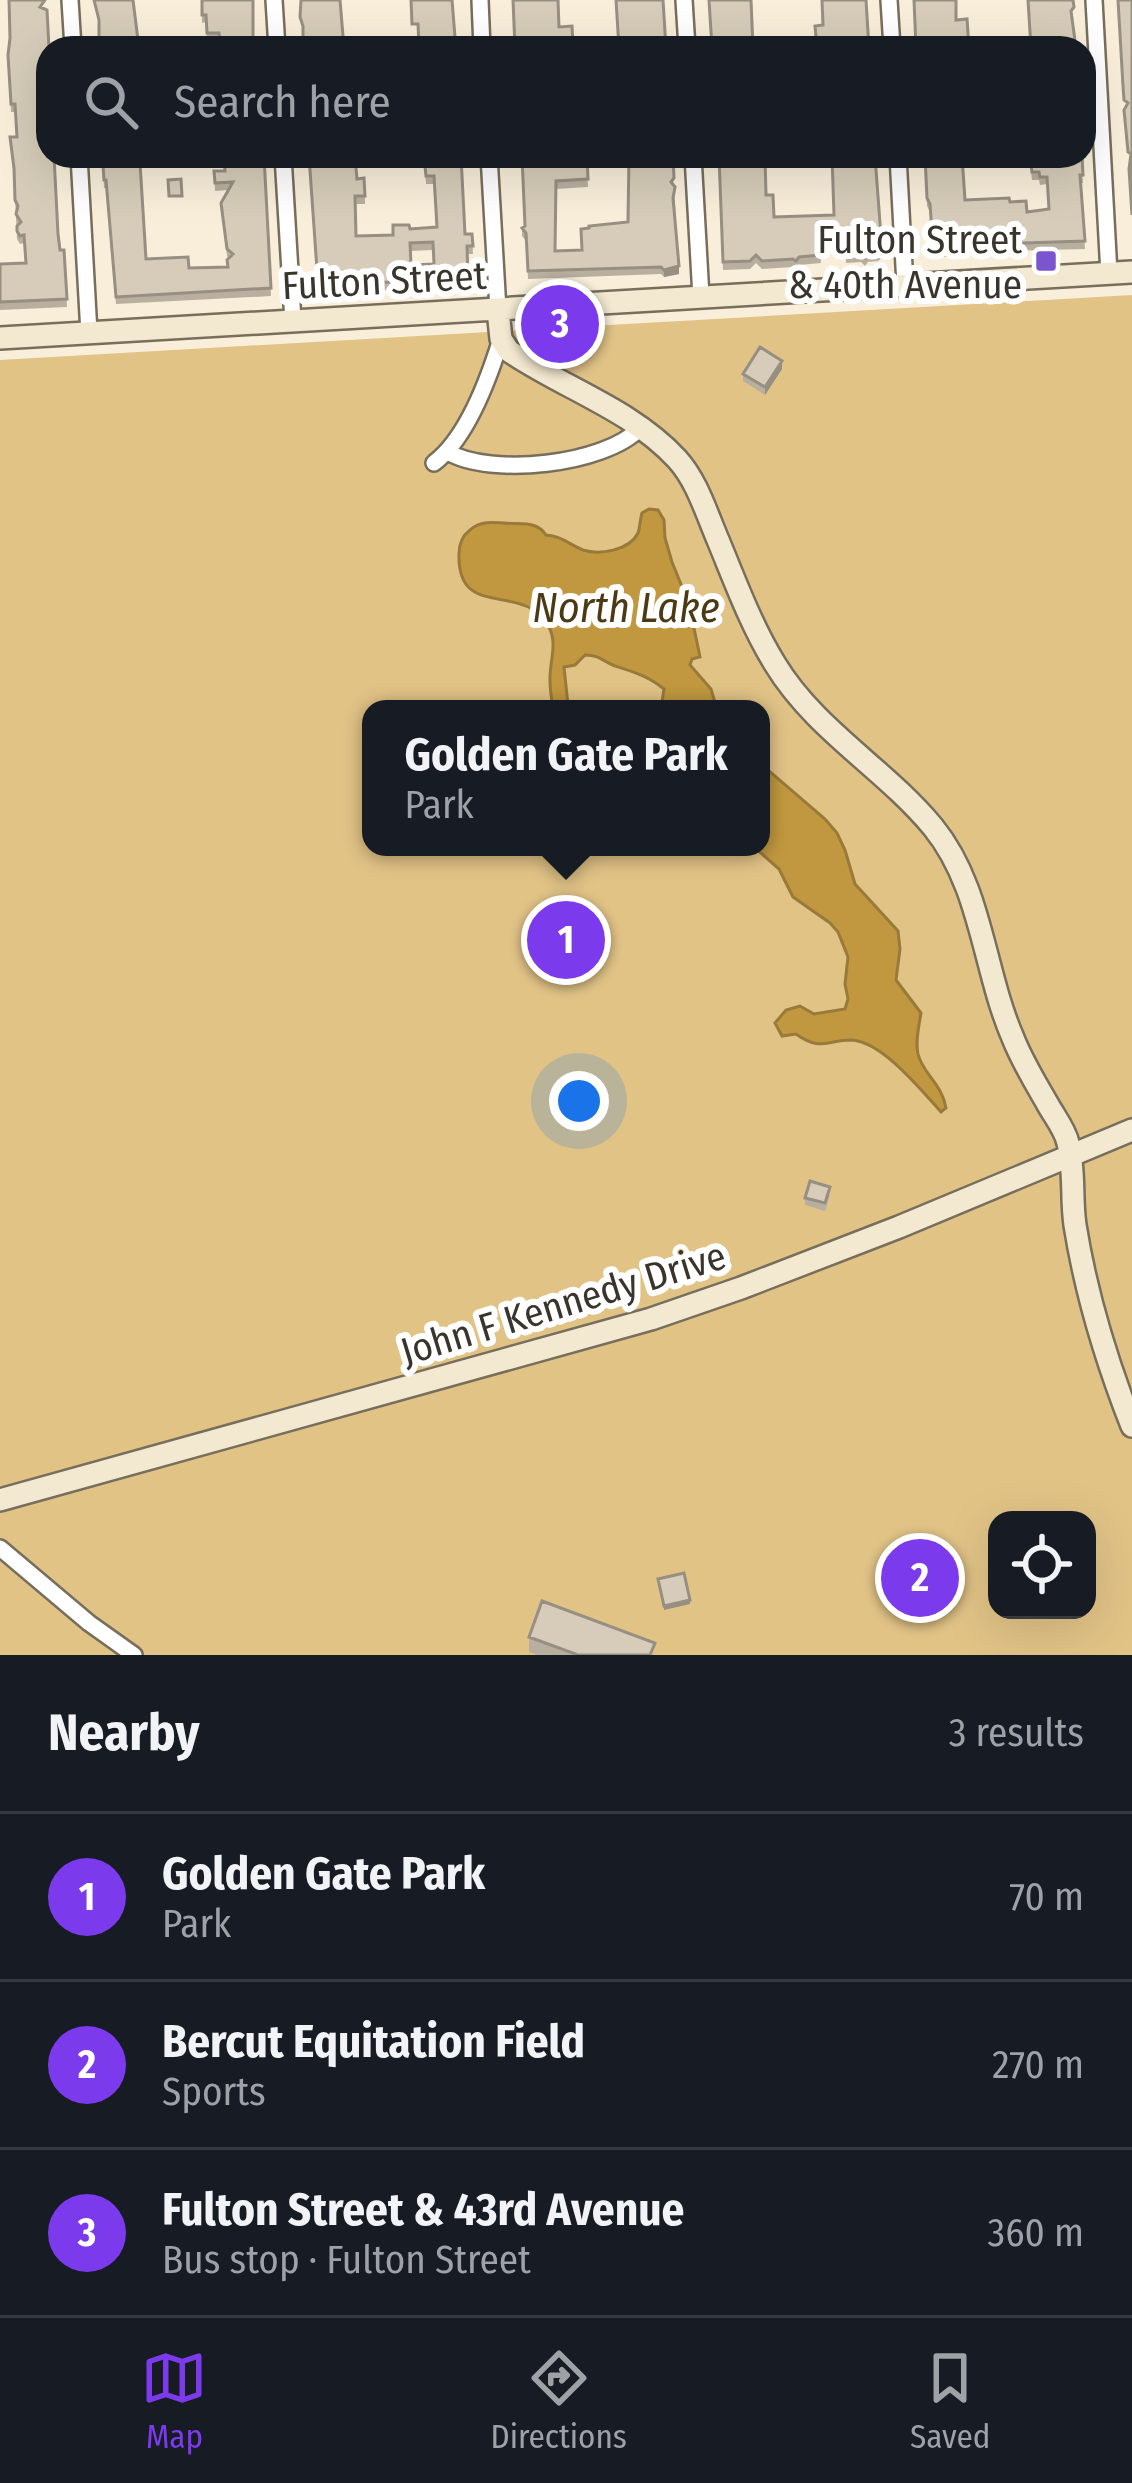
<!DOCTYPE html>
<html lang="en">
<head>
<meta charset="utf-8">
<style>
	body { margin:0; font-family:"Fira Sans Condensed",sans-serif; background:#20242c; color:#f1f3f6 }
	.controls { position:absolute; right:36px; bottom:36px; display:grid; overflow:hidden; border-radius:24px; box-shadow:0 12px 48px #0002 }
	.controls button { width:108px; height:108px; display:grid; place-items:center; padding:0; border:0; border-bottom:3px solid #363941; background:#171b24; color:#f1f3f6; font:60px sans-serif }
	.you { position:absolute; left:579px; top:1101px; width:42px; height:42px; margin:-30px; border:9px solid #fff; border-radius:50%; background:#1a73e8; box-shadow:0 0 0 18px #1a73e833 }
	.badge { display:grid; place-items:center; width:78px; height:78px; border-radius:50%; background:#7c3aed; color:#fff; font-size:39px; font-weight:700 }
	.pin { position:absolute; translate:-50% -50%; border:6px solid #fff; box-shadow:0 3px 12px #0006 }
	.popup { position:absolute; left:362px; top:700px; width:408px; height:156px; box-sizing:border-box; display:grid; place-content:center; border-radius:24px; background:#171b24; filter:drop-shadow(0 3px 9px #0005); font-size:39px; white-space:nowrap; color:#9ea1a6 }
	.popup b { font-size:45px; color:#f1f3f6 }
	.popup::after { content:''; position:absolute; left:50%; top:100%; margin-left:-24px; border:24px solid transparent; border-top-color:#171b24 }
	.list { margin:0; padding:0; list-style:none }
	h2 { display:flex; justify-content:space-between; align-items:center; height:156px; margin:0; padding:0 48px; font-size:51px }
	h2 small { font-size:39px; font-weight:400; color:#9ea1a6 }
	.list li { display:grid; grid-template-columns:78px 1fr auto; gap:36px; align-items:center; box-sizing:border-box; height:168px; padding:0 48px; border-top:3px solid #363941 }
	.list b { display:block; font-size:45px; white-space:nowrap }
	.list p { margin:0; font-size:39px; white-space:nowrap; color:#9ea1a6 }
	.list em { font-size:39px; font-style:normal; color:#9ea1a6 }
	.icon { flex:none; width:66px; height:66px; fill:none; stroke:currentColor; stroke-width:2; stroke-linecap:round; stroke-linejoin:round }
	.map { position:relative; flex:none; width:1132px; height:1655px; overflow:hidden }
	.search { position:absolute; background:#171b24; box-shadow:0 12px 48px #0002; left:36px; right:36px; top:36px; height:132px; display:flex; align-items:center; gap:30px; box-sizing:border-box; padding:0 42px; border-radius:36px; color:#9ea1a6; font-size:45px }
	.sheet { height:660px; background:#171b24 }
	nav { display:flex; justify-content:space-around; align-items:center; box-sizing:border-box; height:168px; border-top:3px solid #363941; background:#171b24; font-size:33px; color:#9ea1a6 }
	nav a { display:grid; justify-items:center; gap:6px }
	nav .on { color:#7c3aed }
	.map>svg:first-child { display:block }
	.green { fill:#e1c386; fill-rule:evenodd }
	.water { fill:#c1983f; stroke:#987a3a; stroke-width:3 }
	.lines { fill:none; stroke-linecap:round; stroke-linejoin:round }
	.street-casing { stroke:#776e5c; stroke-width:20 }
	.secondary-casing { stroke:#776e5c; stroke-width:26 }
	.street { stroke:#fff; stroke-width:15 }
	.secondary { stroke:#f3e8d0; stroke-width:21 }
	.wall { fill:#b8af9f; fill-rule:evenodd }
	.shaded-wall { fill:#968f82 }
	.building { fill:#d6ccb9; stroke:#968f82; stroke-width:3; fill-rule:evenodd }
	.poi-dot { fill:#7b55cf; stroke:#fff; stroke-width:4.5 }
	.labels { text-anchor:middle; stroke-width:12; stroke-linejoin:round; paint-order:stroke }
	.poi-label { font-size:39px; fill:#39352d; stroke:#fff; text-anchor:end }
	.street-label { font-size:39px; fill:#39352d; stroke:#fff }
	.water-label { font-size:42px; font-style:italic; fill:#4b3a14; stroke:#fff }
</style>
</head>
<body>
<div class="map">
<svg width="1132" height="1655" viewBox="0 0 1132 1655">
	<rect width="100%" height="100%" fill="#f8eeda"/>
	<!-- green -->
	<path class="green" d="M1132 295V1655H0V360ZM371 709H761V847H371ZM997 1520H1087V1610H997Z"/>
	<!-- water -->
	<path class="water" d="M649 509 658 510 664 520 665 538 672 562 689 604 700 657 692 659 690 665 711 689 717 709H656L662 702 664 689C648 676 634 672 615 666 602 661 600 655 585 655L575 665 564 667 568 705 573 709H553C552 700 550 691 550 681 549 664 558 644 549 627 525 580 457 622 459 554 459 544 462 536 470 530 480 521 492 522 505 523 521 525 536 520 546 535 562 536 568 544 583 550 599 555 629 551 638 533 640 527 640 520 642 513Z
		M761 764 825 819 837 833 845 850 855 884 898 931 900 949 896 980 921 1013C919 1026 915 1040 918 1054 923 1074 942 1084 946 1108L941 1112C922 1091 882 1041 851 1040 827 1040 821 1052 796 1034L782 1036 775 1023 786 1010 800 1006 814 1014 845 1009 848 999 845 984 848 957 838 932 830 923 793 897 779 869 754 847H761Z"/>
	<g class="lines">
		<defs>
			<path id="street" d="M70 0 73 48
				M274 0 277 48
				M480 0 482 48
				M684 0 687 48
				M889 0 892 48
				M1094 0 1109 274
				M79 156 89 333
				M283 156 293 321
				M489 156 498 310
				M693 156 701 297
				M898 156 905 285
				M448 452C490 477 605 465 640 428
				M434 463C467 438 489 378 501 339
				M0 1548 89 1623 134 1655"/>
			<path id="secondary" d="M498 310 501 339 509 351C563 388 631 409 677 459 697 481 706 512 718 540 735 581 751 625 775 664 815 730 884 768 933 827 982 887 983 969 1013 1038 1022 1061 1035 1082 1047 1103 1054 1116 1065 1129 1068 1143 1075 1169 1071 1198 1075 1225 1086 1294 1106 1360 1132 1426
				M0 338 1132 272
				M0 1500 651 1319 741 1288 899 1227 1132 1130"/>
		</defs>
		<!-- street casing -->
		<use href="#street" class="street-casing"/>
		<!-- secondary casing -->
		<use href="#secondary" class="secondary-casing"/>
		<!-- street -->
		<use href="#street" class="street"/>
		<!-- secondary -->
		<use href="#secondary" class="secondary"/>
	</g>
	<!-- wall -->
	<path class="wall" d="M202 0 253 48 219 41H207L206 22 202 23Z
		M45 7 58 234 60 250H64L67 307 0 310V264L25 263 24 243 20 244 17 239 14 176 10 145V137H17L15 112H11L8 63 10 40Z
		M572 26 573 48H515L559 27Z
		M105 156H136L146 259 189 268 228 267 229 258 227 256 221 203 228 190 215 191 214 171H225L264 156 271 296 116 304 106 188H104L103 165H106Z
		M308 156 357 179 365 196V204H355L356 236 393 235 410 229 436 227 434 184H426L424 156 465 234H472L473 254H467L468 285H412V288L390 290 318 292ZM433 250 434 264 411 265V251Z
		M521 156H587L588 187 556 189 555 251 582 250 628 222 674 186 679 274 664 277 661 274 528 279 526 241 522 236V228L525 226Z
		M718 156 766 195 774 217 834 215 832 156 882 258 878 261 868 262 865 266 861 262 846 263V255H839L819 233 821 263 799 265 796 269 793 267 762 269 756 263 750 269 723 270Z
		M925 156 965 200 1010 202 1027 212 1048 209 1047 184 1040 185 1039 180H1032L1029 156 1085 157 1082 164 1083 183H1081L1085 249 965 252 954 254V256L928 258 927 229 931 228 930 212 927 206Z
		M782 369 765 395 743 381V374Z
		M830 1195 825 1211 805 1205V1198Z
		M529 1637 655 1655H537L529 1652Z"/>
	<!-- shaded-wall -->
	<path class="shaded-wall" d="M679 266V274L664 277V270Z
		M782 361V369L765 395V387Z
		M690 1600V1604L664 1610V1606Z"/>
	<!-- building -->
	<path class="building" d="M9 0H45L40 7 47 10 49 48 48 156H54L58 234 60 250H64L67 299 0 302V264L26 263 24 235 20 236 17 231V226L21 222 16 214 18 206 15 200 14 168 10 137H17L15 104H11L8 55 10 38Z
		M94 0H133L139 48H99V20Z
		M202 0H253V48H221L219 33H207L206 15H202Z
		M301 0H340L344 48H303V26L300 17Z
		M411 0H452L455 37 453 48H415V46H419L418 24H412Z
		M513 0H558L559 27 572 26 573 43H561V48H515Z
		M616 0H663L666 48H619Z
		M709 0H751L753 48H712Z
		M822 0H866L869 48H817L815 26 823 25Z
		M914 0H956V20L967 19 969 48H916Z
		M1028 0H1073L1074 7 1071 11 1076 48H1031Z
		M1118 0H1132V215L1129 169 1131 154 1128 152 1124 110 1128 103 1124 100 1123 86Z
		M106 156H136L137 163H140L146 259 188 257 189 268 228 267 227 260 233 254 227 249 221 203 233 182 215 183 214 171H225L224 156H264L271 288 116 297 106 180H104L103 165H107Z
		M309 156H355L357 179 364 178 365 196H355L356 236 393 235V225H409L410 229 437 227 434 176H426L424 156H461L465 234H472L473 246H467L468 277H412V280L390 282 318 284ZM433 242 434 264 411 265 410 243Z
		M522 156H587L588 179 556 181 555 251 582 250 581 229 589 228V226L628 222 629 156H673L674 178 671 182 675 187 673 198 679 266 664 270 661 267 528 271 526 233 522 228 525 226Z
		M719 156H765L766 195H773L774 217 834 215 832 156H875L882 250 878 253 868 254 865 258 861 254 846 255V247H839L819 224 821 255 799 257 796 261 793 259 762 261 756 255 750 261 723 262Z
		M925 156H962L965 200 1009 198 1010 202 1026 201 1027 212 1049 209 1047 177H1040L1039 172H1032L1030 156H1082L1083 175H1080L1085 241 965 245 954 246V249L928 250 927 229 931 228V218L930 204 927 198Z
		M181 179 182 196H169L168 180Z
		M760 347 782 361 765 387 743 374Z
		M810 1181 830 1187 825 1203 805 1198Z
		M684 1573 690 1600 664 1606 658 1579Z
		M542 1601 655 1643 650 1655H578L529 1637Z"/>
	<!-- markers -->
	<rect class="poi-dot" x="1034" y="249" width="24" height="24" rx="6"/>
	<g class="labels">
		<!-- poi labels -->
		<g class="poi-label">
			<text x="1022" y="253">Fulton Street<tspan x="1022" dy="45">&amp; 40th Avenue</tspan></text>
		</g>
		<!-- street labels -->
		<g class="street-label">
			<text transform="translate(384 280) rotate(-3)" y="14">Fulton Street</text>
			<text transform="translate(563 1303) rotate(-17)" y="14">John F Kennedy Drive</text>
		</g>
		<!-- water labels -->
		<g class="water-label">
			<text x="626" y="622">North Lake</text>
		</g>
	</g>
</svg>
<div class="controls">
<button><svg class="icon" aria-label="locate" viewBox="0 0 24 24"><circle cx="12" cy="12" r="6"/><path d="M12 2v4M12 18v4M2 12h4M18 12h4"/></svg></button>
</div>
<div class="you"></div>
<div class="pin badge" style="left:566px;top:940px">1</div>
<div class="popup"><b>Golden Gate Park</b>Park</div>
<div class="pin badge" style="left:920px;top:1578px">2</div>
<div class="pin badge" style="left:560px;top:324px">3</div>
<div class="search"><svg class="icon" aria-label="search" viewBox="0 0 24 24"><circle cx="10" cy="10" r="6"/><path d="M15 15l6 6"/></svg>Search here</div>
</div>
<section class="sheet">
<h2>Nearby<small>3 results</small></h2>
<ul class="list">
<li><span class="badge">1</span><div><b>Golden Gate Park</b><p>Park</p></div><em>70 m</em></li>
<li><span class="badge">2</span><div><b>Bercut Equitation Field</b><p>Sports</p></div><em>270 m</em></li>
<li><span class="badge">3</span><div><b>Fulton Street &amp; 43rd Avenue</b><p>Bus stop · Fulton Street</p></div><em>360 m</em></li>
</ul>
</section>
<nav>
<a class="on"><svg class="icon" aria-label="map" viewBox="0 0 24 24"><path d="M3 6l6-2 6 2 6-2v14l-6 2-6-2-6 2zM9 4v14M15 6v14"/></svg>Map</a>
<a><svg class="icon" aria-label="directions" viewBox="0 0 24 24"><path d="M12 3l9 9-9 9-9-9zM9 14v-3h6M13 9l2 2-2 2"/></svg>Directions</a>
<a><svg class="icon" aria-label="saved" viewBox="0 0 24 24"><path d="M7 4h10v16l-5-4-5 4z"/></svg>Saved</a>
</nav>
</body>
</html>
